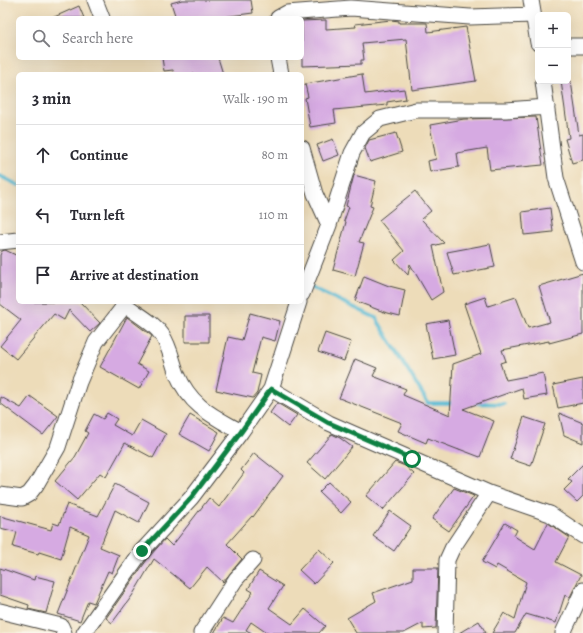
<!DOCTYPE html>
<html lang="en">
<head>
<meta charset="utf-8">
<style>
	body { margin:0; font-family:Alegreya,serif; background:#f7f7f7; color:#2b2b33 }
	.controls { position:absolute; right:12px; top:12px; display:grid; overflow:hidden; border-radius:6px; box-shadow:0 4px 16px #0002 }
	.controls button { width:36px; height:36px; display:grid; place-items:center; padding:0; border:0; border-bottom:1px solid #e1e1e2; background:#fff; color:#2b2b33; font:20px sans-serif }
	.stop { position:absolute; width:12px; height:12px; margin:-9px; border:3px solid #0b8043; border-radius:50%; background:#fff }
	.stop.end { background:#0b8043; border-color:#fff; box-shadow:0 1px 4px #0008 }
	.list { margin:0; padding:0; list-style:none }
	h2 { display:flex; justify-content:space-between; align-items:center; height:52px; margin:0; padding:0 16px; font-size:17px }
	h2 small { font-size:13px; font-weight:400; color:#7c7c81 }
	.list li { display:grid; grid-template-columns:26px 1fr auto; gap:12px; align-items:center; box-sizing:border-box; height:60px; padding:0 16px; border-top:1px solid #e1e1e2 }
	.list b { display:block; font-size:15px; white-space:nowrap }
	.list em { font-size:13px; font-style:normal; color:#7c7c81 }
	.icon { flex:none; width:22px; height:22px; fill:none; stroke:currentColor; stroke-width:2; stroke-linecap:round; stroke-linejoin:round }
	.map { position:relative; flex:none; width:583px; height:633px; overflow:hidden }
	.search { position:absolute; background:#fff; box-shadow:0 4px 16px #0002; left:16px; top:16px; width:288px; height:44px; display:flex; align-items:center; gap:10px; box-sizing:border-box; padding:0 14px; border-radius:6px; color:#7c7c81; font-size:15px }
	.panel { position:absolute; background:#fff; box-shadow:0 4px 16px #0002; left:16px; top:72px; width:288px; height:232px; border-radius:6px }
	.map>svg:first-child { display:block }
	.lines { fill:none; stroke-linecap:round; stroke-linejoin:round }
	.stream { stroke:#51b6d0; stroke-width:4 }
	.building { fill:#d6aae2 }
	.minor-casing { stroke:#484640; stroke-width:17 }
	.minor { stroke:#fff; stroke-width:15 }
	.route { stroke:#0b8043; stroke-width:5 }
</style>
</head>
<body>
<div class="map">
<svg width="583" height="633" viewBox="0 0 583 633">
	<rect width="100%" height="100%" fill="#fbf7ec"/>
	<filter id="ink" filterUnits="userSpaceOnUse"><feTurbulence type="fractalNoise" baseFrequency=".025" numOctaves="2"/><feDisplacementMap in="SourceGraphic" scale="8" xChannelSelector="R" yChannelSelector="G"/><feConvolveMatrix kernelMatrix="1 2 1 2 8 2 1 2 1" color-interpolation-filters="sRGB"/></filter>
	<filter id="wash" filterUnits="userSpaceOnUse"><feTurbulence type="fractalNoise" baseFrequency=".012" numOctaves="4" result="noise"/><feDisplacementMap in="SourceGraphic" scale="16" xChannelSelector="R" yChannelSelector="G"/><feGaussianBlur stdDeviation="0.9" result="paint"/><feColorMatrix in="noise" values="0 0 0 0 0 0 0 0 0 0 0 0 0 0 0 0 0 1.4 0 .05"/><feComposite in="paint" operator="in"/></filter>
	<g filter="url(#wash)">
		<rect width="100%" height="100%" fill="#eddcb9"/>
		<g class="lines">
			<!-- stream -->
			<path class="stream" d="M0 176 18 185
				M309 286 376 318 428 403H456
				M475 403 504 404"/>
		</g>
		<g id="blocks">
			<!-- building -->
			<path class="building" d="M182 0H251L253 13 215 18H176L171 3Z
				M79 6 84 18H52Z
				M326 20V29L356 27 355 24 391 20 399 21V23H427L428 32 466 27 476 81 412 90 406 39 362 43 364 60H361V64L302 66V21Z
				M162 58H218L223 74H174L173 70 164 71Z
				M362 74 365 94 404 89 406 99 387 102V105L334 110 336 123 310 127 305 98 308 97 305 84Z
				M561 81H571L579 135 583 134V160L572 163 565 139 569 138Z
				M536 117 543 165 490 170 487 148 457 153 459 167 430 172 428 161 436 159 430 125 464 119Z
				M396 133 402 152 370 162 365 148 369 140Z
				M333 139 339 155 323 161 317 145Z
				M354 175 376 181 370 206 373 207 359 242 364 243 355 276 333 270 346 222 344 221 349 207 346 206Z
				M415 191 431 211 421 219 444 243 433 246 443 292 431 300 410 264 408 275 394 260 404 251 379 220Z
				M550 208 553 232 524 235 522 212Z
				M490 244 495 267 454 275 447 252Z
				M5 250 18 256V302H80L100 323 90 332 69 310 64 320 54 314 16 359 0 346 21 320 0 304V255L2 251Z
				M583 273V334L549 343V341L502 350 506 361 500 363 506 380 543 373 547 395 524 399 522 388 463 409 494 421 480 457 459 449V450L428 438 426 443 398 431 402 423 339 398 355 359 377 368 373 376 406 389 403 395 450 415 453 364 481 354 464 304 485 297 488 306 516 297 528 328 550 322 539 286Z
				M364 276 389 286 405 290 400 316 384 312 355 301Z
				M250 313 280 321 275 341 261 337 252 373 261 375 257 393 253 398 216 390 228 337 242 340Z
				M185 316H209V342H185Z
				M127 317 152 336 137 364 149 371 139 389 100 367Z
				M448 320 455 355 433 359 426 324Z
				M325 333 351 342 344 361 318 352Z
				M583 379V403L558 408 553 385Z
				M30 396 58 416 43 435 0 403 1 397 21 408Z
				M277 403 297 415 288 427 270 413Z
				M107 413 117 419 113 425 132 436 141 420 166 434 153 458 125 443 106 477 100 473 77 500 55 481 75 457 88 433 85 431 94 414 103 419Z
				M559 413 583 423V443L564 435Z
				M190 415 219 432 209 451 179 434Z
				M524 417 545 424 531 466 510 459Z
				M332 434 340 438 352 447 325 479 307 463Z
				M254 453 283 476 253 517 252 516 227 544 242 559 223 582 207 567 190 588 154 559 132 596 112 623 106 618 149 557 165 539 172 546 209 498 219 507 244 473 241 470Z
				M395 462 405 466 414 474 383 510 366 496Z
				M583 464V496L577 502 564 490 572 482 568 479Z
				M329 482 351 502 341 513 319 492Z
				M115 484 149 502 139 523 115 510 100 547 119 555 112 573 108 571 94 603 88 601 80 621 58 614 89 535 70 527 61 559 39 552 38 554 13 547 17 532 0 528V516L51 530 53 523 59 525 67 504 98 516Z
				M454 488 474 496 449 531 432 519Z
				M390 511 411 526 394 551 373 536Z
				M505 523 517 530 514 536 535 549 548 523 569 537 556 562 581 575 570 597 565 595 556 623 526 614 515 633H492L504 613 515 619 526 582 497 565 495 569 482 562Z
				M319 549 334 563 314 584 299 570Z
				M0 568 34 580 35 576 55 581 46 613 28 609 29 605 0 595Z
				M413 568H438L436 628 423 629V623L404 633H356L347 618 376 601 373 593 413 579Z
				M259 571 283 586 269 608 292 624 305 609 325 626 319 633H267L251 622 246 630 252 633H214L223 618 233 623 253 592 248 589Z
				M479 621 486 633H459Z"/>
		</g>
	</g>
	<g filter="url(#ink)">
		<use href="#blocks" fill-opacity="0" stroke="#484640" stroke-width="1"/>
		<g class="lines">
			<defs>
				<path id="minor" d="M95 0 102 18
					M531 0 538 43
					M278 18 287 13 351 8 470 17 533 15
					M568 46H583
					M278 58 281 74
					M543 81 556 178 583 262
					M302 148 315 194 329 225
					M0 242 18 240
					M302 294 329 225 352 153 363 133 380 119 416 110H506L547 107
					M122 302C135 314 152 320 162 335 170 347 172 361 177 374 191 407 213 416 241 432
					M271 389 329 423 489 493 550 514 583 536
					M0 495 22 498 29 494 36 485 58 447 79 382 96 342 125 305
					M0 611 61 626 64 633
					M84 633 142 551 191 498 241 432 271 389 299 302
					M201 633 236 579 253 560
					M445 633 447 560 452 549 489 493
					M563 633 583 590"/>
			</defs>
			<!-- minor casing -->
			<use href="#minor" class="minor-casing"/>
			<!-- minor -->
			<use href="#minor" class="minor"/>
		</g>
	</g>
	<g class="lines" filter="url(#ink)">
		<!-- route -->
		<path class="route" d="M142 551 191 498 241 432 271 389 329 423 412 459"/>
	</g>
</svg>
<div class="controls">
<button>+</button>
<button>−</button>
</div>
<div class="stop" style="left:412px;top:459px"></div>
<div class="stop end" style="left:142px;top:551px"></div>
<div class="search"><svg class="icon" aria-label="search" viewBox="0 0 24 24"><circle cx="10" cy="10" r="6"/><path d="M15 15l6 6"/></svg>Search here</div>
<section class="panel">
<h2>3 min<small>Walk · 190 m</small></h2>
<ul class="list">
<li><svg class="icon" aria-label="ahead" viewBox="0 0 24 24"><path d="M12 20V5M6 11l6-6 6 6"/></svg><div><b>Continue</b></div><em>80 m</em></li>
<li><svg class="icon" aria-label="left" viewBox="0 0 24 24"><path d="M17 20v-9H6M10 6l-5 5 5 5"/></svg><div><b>Turn left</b></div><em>110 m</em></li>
<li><svg class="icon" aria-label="arrive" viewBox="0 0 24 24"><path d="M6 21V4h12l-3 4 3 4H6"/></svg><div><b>Arrive at destination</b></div></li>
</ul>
</section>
</div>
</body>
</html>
